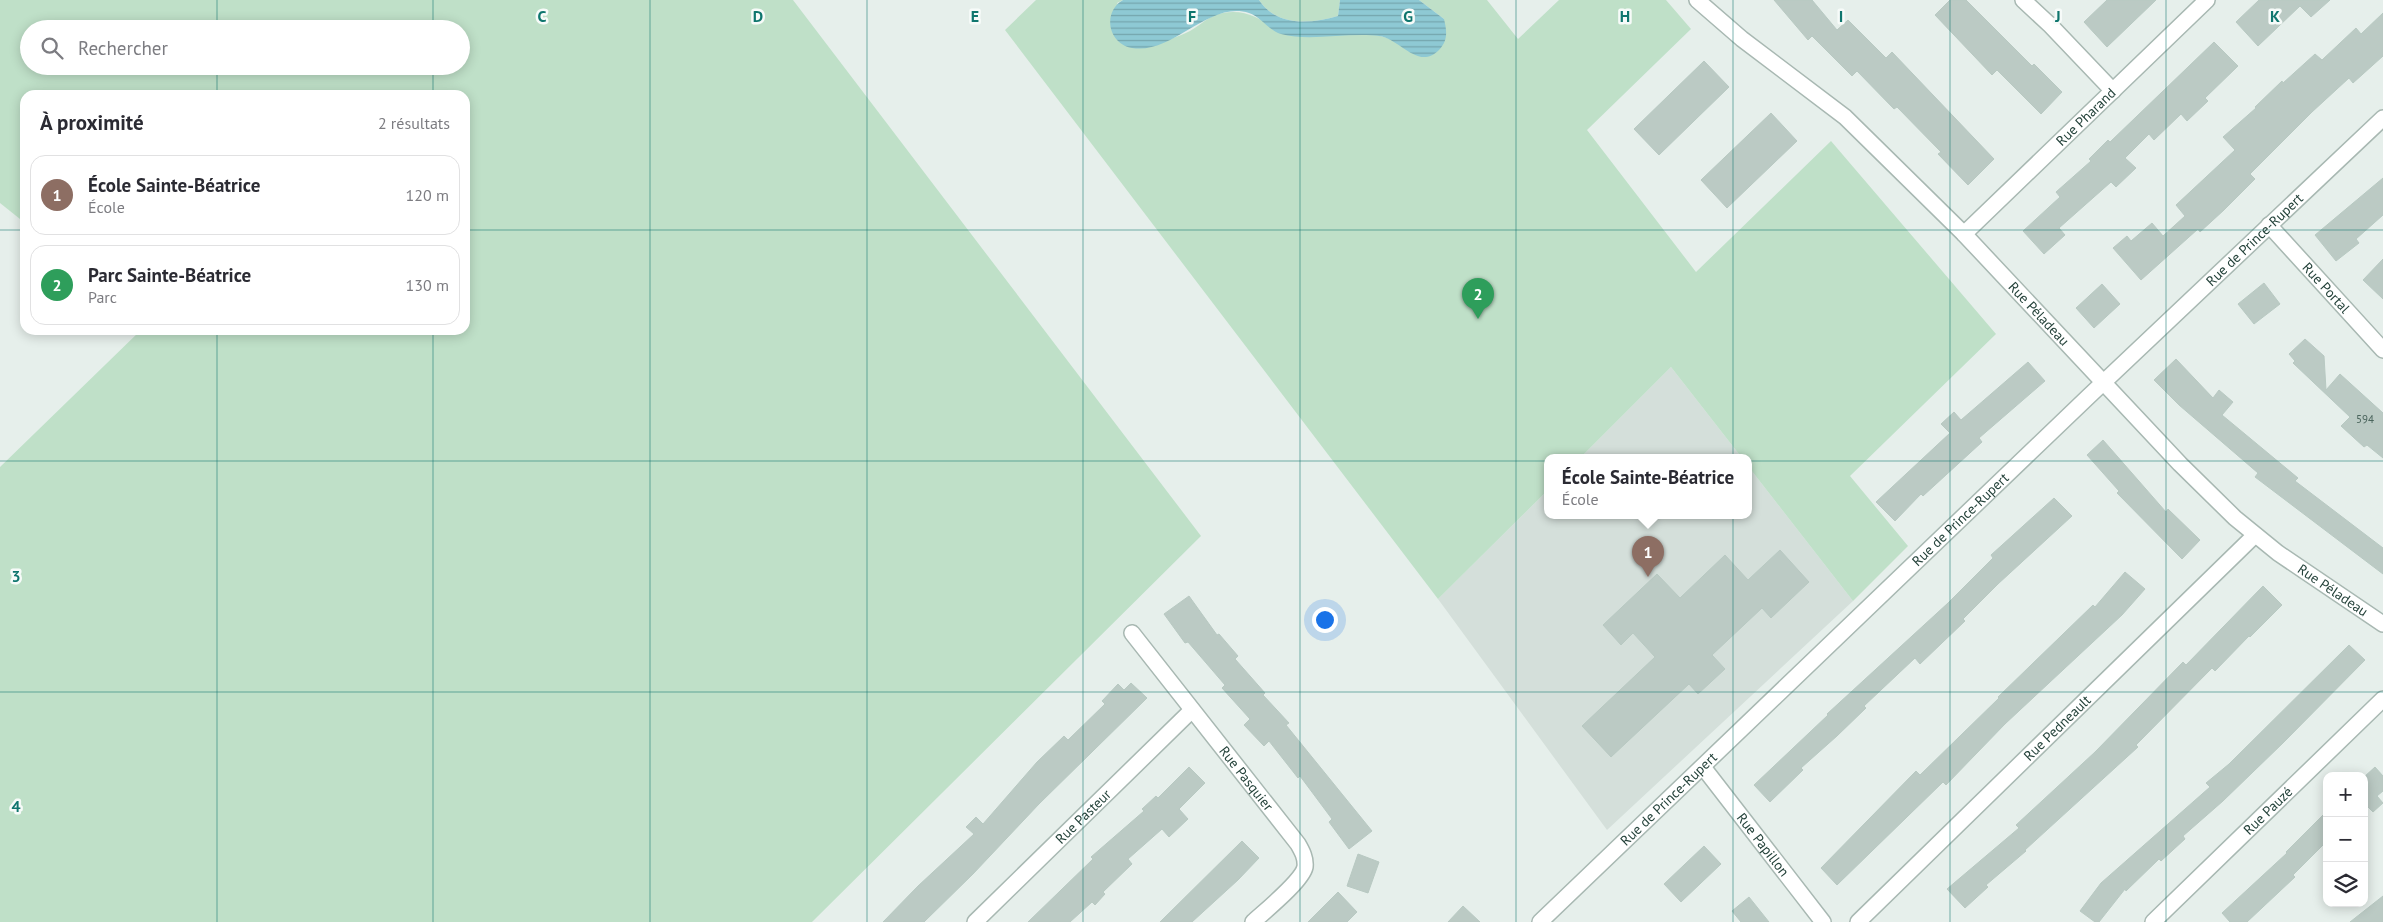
<!DOCTYPE html>
<html lang="fr">
<head>
<meta charset="utf-8">
<style>
	body { margin:0; font-family:"PT Sans",sans-serif; background:#f7f7f7; color:#2b2b33 }
	.controls { position:absolute; right:15px; bottom:15px; display:grid; overflow:hidden; border-radius:10px; box-shadow:0 2px 12px #0003 }
	.controls button { width:45px; height:45px; display:grid; place-items:center; padding:0; border:0; border-bottom:1px solid #e1e1e2; background:#fff; color:#2b2b33; font:25px sans-serif }
	.you { position:absolute; left:1324px; top:619px; width:18px; height:18px; margin:-12px; border:4px solid #fff; border-radius:50%; background:#1a73e8; box-shadow:0 0 0 8px #1a73e833 }
	.badge { display:grid; place-items:center; width:32px; height:32px; border-radius:50%; background:#7c3aed; color:#fff; font-size:16px; font-weight:700 }
	.pin { position:absolute; translate:-50% -41px; filter:drop-shadow(0 1px 2px #0008) }
	.pin::after { content:''; position:absolute; top:26px; width:18px; height:15px; background:inherit; clip-path:polygon(0 0,100% 0,50% 100%) }
	.popup { position:absolute; left:1544px; top:454px; width:208px; height:65px; box-sizing:border-box; display:grid; place-content:center; border-radius:10px; background:#fff; filter:drop-shadow(0 1px 4px #0005); font-size:16px; white-space:nowrap; color:#7c7c81 }
	.popup b { font-size:19px; color:#2b2b33 }
	.popup::after { content:''; position:absolute; left:50%; top:100%; margin-left:-10px; border:10px solid transparent; border-top-color:#fff }
	.list { margin:0; padding:0; list-style:none }
	h2 { display:flex; justify-content:space-between; align-items:center; height:65px; margin:0; padding:0 20px; font-size:21px }
	h2 small { font-size:16px; font-weight:400; color:#7c7c81 }
	.list li { display:grid; grid-template-columns:32px 1fr auto; gap:15px; align-items:center; box-sizing:border-box; height:80px; margin:0 10px 10px; padding:0 10px; border:1px solid #e1e1e2; border-radius:15px }
	.list b { display:block; font-size:19px; white-space:nowrap }
	.list p { margin:0; font-size:16px; white-space:nowrap; color:#7c7c81 }
	.list em { font-size:16px; font-style:normal; color:#7c7c81 }
	.icon { flex:none; width:28px; height:28px; fill:none; stroke:currentColor; stroke-width:2; stroke-linecap:round; stroke-linejoin:round }
	.map { position:relative; flex:none; width:2383px; height:922px; overflow:hidden }
	.search { position:absolute; background:#fff; box-shadow:0 2px 12px #0003; left:20px; top:20px; width:450px; height:55px; display:flex; align-items:center; gap:12px; box-sizing:border-box; padding:0 18px; border-radius:28px; color:#7c7c81; font-size:19px }
	.panel { position:absolute; background:#fff; box-shadow:0 2px 12px #0003; left:20px; top:90px; width:450px; height:245px; border-radius:15px }
	.map>svg:first-child { display:block }
	.built { fill:#d4dfda }
	.green { fill:#bfe0c8; fill-rule:evenodd }
	.water { fill:url(#water-rules) }
	.building { fill:#bbcac4; stroke:#b8c9c2 }
	.lines { fill:none; stroke-linecap:round; stroke-linejoin:round }
	.street-casing { stroke:#a8b8b2; stroke-width:18 }
	.street { stroke:#fff; stroke-width:15 }
	.grid { fill:none; stroke:#0f766e; stroke-width:1; stroke-opacity:0.55 }
	.labels { text-anchor:middle; stroke-width:5; stroke-linejoin:round; paint-order:stroke }
	.number-label { font-size:11px; fill:#4a645c }
	.street-label { font-size:14px; fill:#24423a; stroke:#f7fbf9 }
	.grid-label { font-size:16px; text-anchor:middle; font-weight:bold; fill:#0f766e; stroke:#f7fbf9; stroke-width:5; stroke-linejoin:round; paint-order:stroke }
</style>
</head>
<body>
<div class="map">
<svg width="2383" height="922" viewBox="0 0 2383 922">
	<defs>
		<pattern id="water-rules" width="6" height="5" patternUnits="userSpaceOnUse" patternTransform="scale(1.25)"><rect width="6" height="5" fill="#8ec9d4"/><path d="M0 2.5h6" fill="none" stroke="#74a5ad"/></pattern>
	</defs>
	<rect width="100%" height="100%" fill="#e6efeb"/>
	<!-- built -->
	<path class="built" d="M1671 367 1742 458H1580Z
		M1748 466 1853 601 1607 830 1438 599 1548 490V516H1748Z"/>
	<!-- green -->
	<path class="green" d="M0 0H793L1201 536 812 922H0V467L141 330H465V95H25V223L0 203ZM29 29H461V66H29Z
		M1036 0H1123L1117 3 1147 47C1161 42 1176 38 1190 31 1201 25 1209 15 1223 13 1257 7 1269 32 1298 35 1331 39 1374 24 1402 46L1444 19 1419 0H1487L1518 39 1559 0H1666L1691 29 1587 130 1696 272 1831 141 1996 334 1850 476 1908 546 1853 601 1748 466V458H1742L1671 367 1580 458H1548V490L1438 599 1005 30Z
		M1259 0H1340L1338 16C1310 24 1277 27 1259 0Z"/>
	<!-- water -->
	<path class="water" d="M1123 0H1259C1277 27 1310 24 1338 16L1340 0H1419L1444 19C1447 31 1448 41 1439 50 1418 71 1401 39 1379 36 1349 32 1309 42 1281 34 1268 30 1261 17 1249 13 1209 0 1173 55 1132 48 1108 44 1102 12 1123 0Z"/>
	<!-- building -->
	<path class="building" d="M1774 0H1812L1837 30 1848 20 1886 58 1892 52 1994 159 1968 185 1938 154 1941 152 1897 107 1894 109 1857 71 1852 76 1812 36 1808 40Z
		M1950 0H1966L2032 66 2034 64 2062 92 2041 114 1997 70 1992 75 1935 15Z
		M2107 0H2156L2107 47 2084 22Z
		M2259 0H2330L2311 17 2300 6 2258 46 2236 22Z
		M2383 13V56L2353 83 2349 78 2312 112 2250 174 2255 179 2224 210 2200 232 2198 229 2141 280 2113 248 2127 236 2131 241 2152 223 2163 236 2185 216 2176 205 2235 150 2223 137 2256 108 2255 107 2282 81 2283 83 2315 54 2322 60 2356 28 2361 34Z
		M2214 42 2238 66 2205 98 2208 101 2187 121 2181 114 2154 140 2149 134 2125 158 2136 168 2116 187 2111 182 2059 228 2065 235 2044 254 2023 231 2060 197 2056 192 2091 161 2089 159 2108 140 2110 142Z
		M1704 61 1729 87 1659 155 1634 129Z
		M1771 113 1797 141 1727 208 1701 180Z
		M2383 178V215L2356 239 2359 243 2336 261 2315 235Z
		M2383 259V299L2363 280Z
		M2264 283 2280 304 2254 324 2238 304Z
		M2102 284 2120 304 2094 328 2076 308Z
		M2305 339 2324 356 2326 390 2340 374 2383 413V458L2367 445 2364 447 2341 426 2350 417 2293 363 2295 361 2289 354Z
		M2176 359 2213 398 2219 390 2233 402 2222 415 2298 478 2295 481 2383 548V574L2255 477 2258 473 2179 405 2154 380Z
		M2028 362 2045 381 1979 438 1982 442 1923 496 1921 494 1895 521 1876 502 1950 433 1941 424 1954 412 1961 420Z
		M2103 440 2166 512 2168 509 2200 540 2182 559 2117 493 2119 491 2087 455Z
		M2054 498 2072 516 1998 584 1963 619 1965 621 1920 664 1915 658 1864 706 1866 708 1837 736 1801 768 1803 770 1770 802 1754 785 1828 715 1827 714 1948 603 1993 558 1991 555Z
		M1780 550 1809 582 1771 618 1762 608 1712 655 1725 669 1698 694 1689 684 1611 757 1582 726 1655 657 1633 633 1621 645 1603 625 1657 574 1680 598 1725 555 1748 580Z
		M2125 572 2145 589 2122 615 2005 724 1946 785 1943 782 1837 885 1821 868 1916 771 1920 775 1999 698 1998 697 2093 605 2095 607Z
		M2263 586 2282 605 2250 637 2249 636 2215 671 2212 668 2136 745 2138 747 2025 850 2026 851 1986 885 1988 887 1965 908 1947 889 2019 828 2016 825 2095 752 2183 662 2186 665Z
		M1189 596 1217 635 1219 634 1238 656 1235 659 1265 693 1263 695 1289 723 1286 725 1372 831 1349 849 1329 822 1332 819 1300 776 1298 778 1269 741 1264 746 1244 725 1250 719 1222 688 1225 685 1188 642 1185 643 1164 614Z
		M2349 645 2365 660 2283 743 2223 801 2183 836 2185 839 2161 861 2159 859 2126 891 2125 889 2099 922H2095L2080 911 2101 883 2210 787 2206 783 2229 764Z
		M1131 683 1147 698 1039 804 973 874 924 922H883L918 886 974 834 966 827 976 817 983 824 1037 762 1064 736 1068 740 1105 704 1102 701 1118 684 1124 690Z
		M1189 767 1205 783 1179 809 1188 819 1169 837 1162 829 1128 859 1132 864 1103 892 1105 894 1095 905 1092 902 1070 922H1028L1093 859 1091 857 1144 811 1142 809 1156 796 1158 798Z
		M2375 767 2383 776V791L2377 796 2383 803 2373 812 2367 806 2364 808V777Z
		M2327 811V841L2293 875 2295 877 2247 922H2230L2222 913 2287 853 2286 852Z
		M1242 841 1259 858 1238 880 1192 922H1160Z
		M1704 846 1721 864 1681 902 1664 884Z
		M1358 854 1379 862 1368 893 1347 886Z
		M1338 892 1357 912 1347 922H1308Z
		M2383 896V922H2350Z
		M1749 897 1769 922H1741L1732 911Z
		M1463 906 1480 922H1448Z"/>
	<g class="lines">
		<defs>
			<g id="street">
				<path id="s1" d="M1697 0 1742 39 1845 117 1964 234 2180 464 2235 518 2278 553 2383 624"/>
				<path d="M2023 0 2051 26 2113 91"/>
				<path id="s2" d="M2269 225 2383 350"/>
				<path id="s3" d="M1964 234 2207 0"/>
				<path id="s4" d="M1132 633 1298 844C1302 851 1306 858 1305 867 1302 881 1265 911 1253 922"/>
				<path id="s5" d="M1703 767 1823 922"/>
				<path id="s6" d="M975 922 1192 710"/>
				<path id="s7" d="M1540 922 2088 397 2383 118"/>
				<path id="s8" d="M1858 922 2255 535"/>
				<path id="s9" d="M2153 922 2383 699"/>
			</g>
		</defs>
		<!-- street casing -->
		<use href="#street" class="street-casing"/>
		<!-- street -->
		<use href="#street" class="street"/>
	</g>
	<!-- grid -->
	<path class="grid" d="M217 0V29M433 0V29M650 0V922M867 0V922M1083 0V922M1300 0V922M1516 0V922M1733 0V922M1950 0V922M2166 0V922M217 66V95M433 66V95M0 230H25M465 230H2383M217 330V922M433 330V922M0 461H2383M0 692H2383"/>
	<g class="labels">
		<!-- number labels -->
		<g class="number-label">
			<text x="2365" y="423">594</text>
		</g>
		<!-- street labels -->
		<g class="street-label">
			<text dy="5" stroke="none"><textPath href="#s3" startOffset="169">Rue Pharand</textPath></text>
			<text dy="5" stroke="none"><textPath href="#s7" startOffset="988">Rue de Prince-Rupert</textPath></text>
			<text dy="5" stroke="none"><textPath href="#s2" startOffset="85">Rue Portal</textPath></text>
			<text dy="5" stroke="none"><textPath href="#s1" startOffset="465">Rue Péladeau</textPath></text>
			<text dy="5" stroke="none"><textPath href="#s7" startOffset="582">Rue de Prince-Rupert</textPath></text>
			<text dy="5" stroke="none"><textPath href="#s1" startOffset="870">Rue Péladeau</textPath></text>
			<text dy="5" stroke="none"><textPath href="#s8" startOffset="278">Rue Pedneault</textPath></text>
			<text dy="5" stroke="none"><textPath href="#s4" startOffset="185">Rue Pasquier</textPath></text>
			<text dy="5" stroke="none"><textPath href="#s7" startOffset="178">Rue de Prince-Rupert</textPath></text>
			<text dy="5" stroke="none"><textPath href="#s9" startOffset="160">Rue Pauzé</textPath></text>
			<text dy="5" stroke="none"><textPath href="#s6" startOffset="151">Rue Pasteur</textPath></text>
			<text dy="5" stroke="none"><textPath href="#s5" startOffset="98">Rue Papillon</textPath></text>
		</g>
	</g>
	<g class="grid-label">
		<text x="542" y="22">C</text>
		<text x="758" y="22">D</text>
		<text x="975" y="22">E</text>
		<text x="1192" y="22">F</text>
		<text x="1408" y="22">G</text>
		<text x="1625" y="22">H</text>
		<text x="1841" y="22">I</text>
		<text x="2058" y="22">J</text>
		<text x="2275" y="22">K</text>
		<text x="16" y="582">3</text>
		<text x="16" y="812">4</text>
	</g>
</svg>
<div class="controls">
<button>+</button>
<button>−</button>
<button><svg class="icon" aria-label="layers" viewBox="0 0 24 24"><path d="M12 4l9 5-9 5-9-5zM3 14l9 5 9-5"/></svg></button>
</div>
<div class="you"></div>
<div class="pin badge" style="left:1648px;top:577px;background:#8d6e63">1</div>
<div class="popup"><b>École Sainte-Béatrice</b>École</div>
<div class="pin badge" style="left:1478px;top:319px;background:#2e9e5b">2</div>
<div class="search"><svg class="icon" aria-label="search" viewBox="0 0 24 24"><circle cx="10" cy="10" r="6"/><path d="M15 15l6 6"/></svg>Rechercher</div>
<section class="panel">
<h2>À proximité<small>2 résultats</small></h2>
<ul class="list">
<li><span class="badge" style="background:#8d6e63">1</span><div><b>École Sainte-Béatrice</b><p>École</p></div><em>120 m</em></li>
<li><span class="badge" style="background:#2e9e5b">2</span><div><b>Parc Sainte-Béatrice</b><p>Parc</p></div><em>130 m</em></li>
</ul>
</section>
</div>
</body>
</html>
